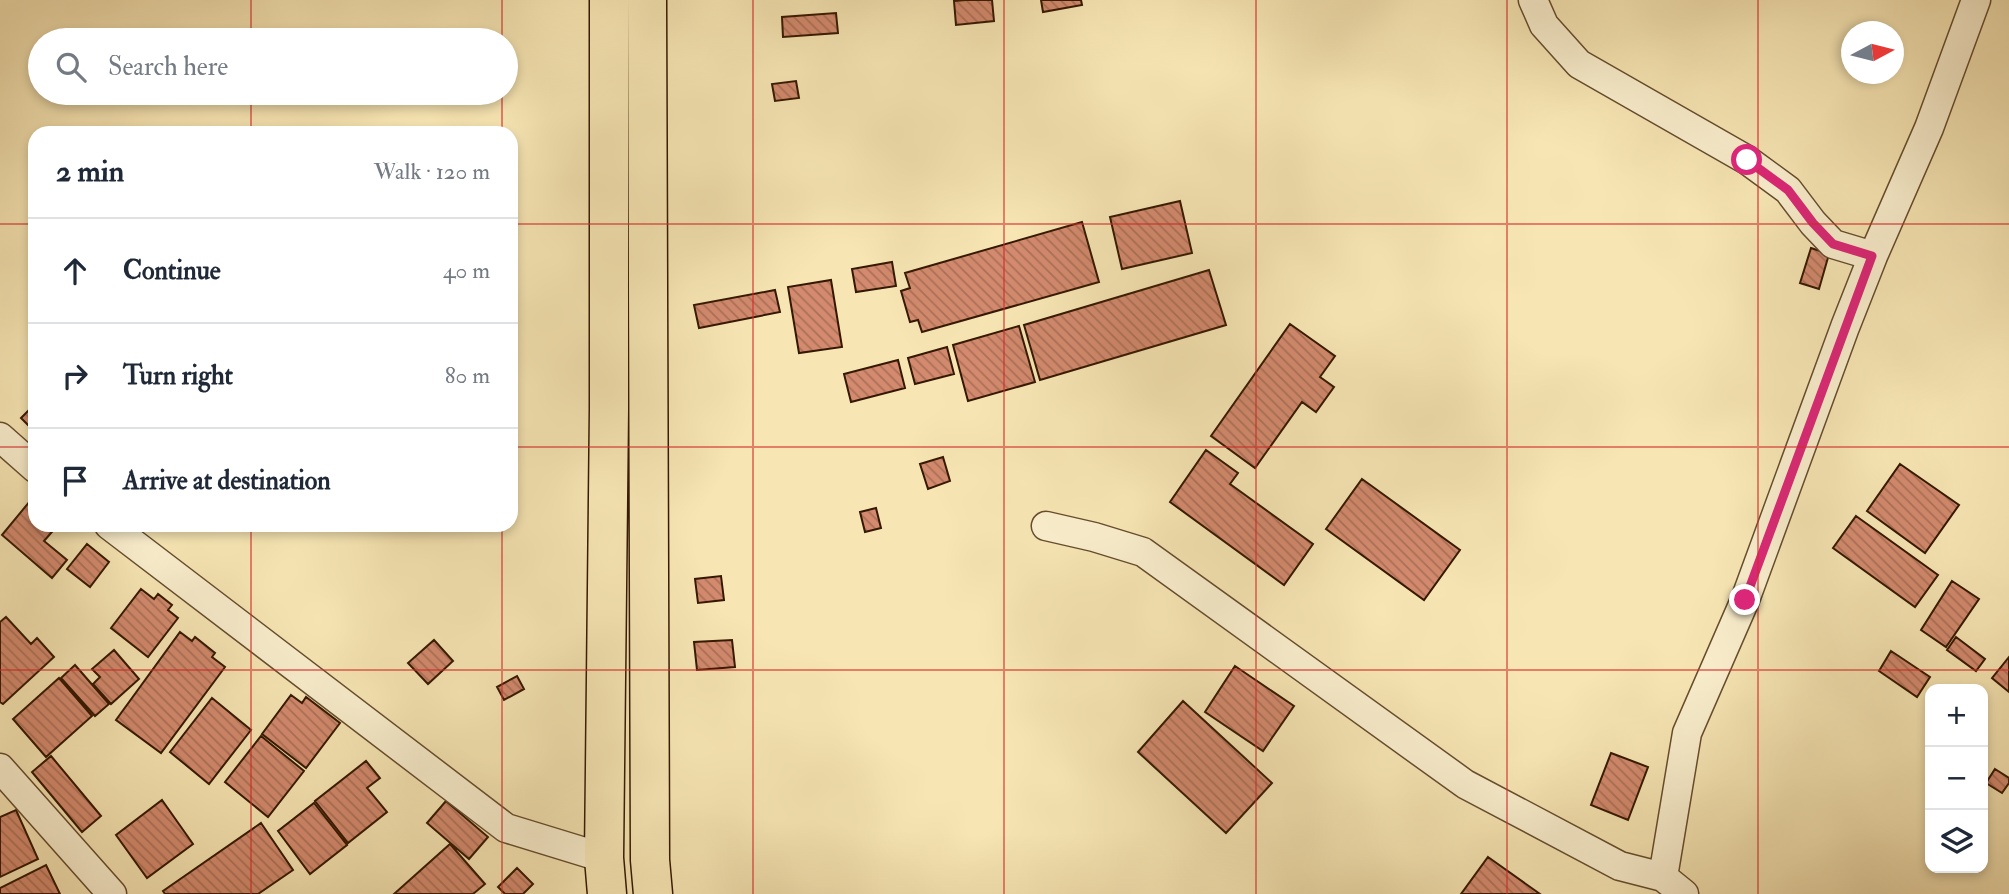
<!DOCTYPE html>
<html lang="en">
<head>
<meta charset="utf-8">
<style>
	body { margin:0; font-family:"IM FELL Double Pica",serif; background:#f2f2f3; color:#1f2937 }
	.controls { position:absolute; right:21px; bottom:21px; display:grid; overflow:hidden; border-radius:14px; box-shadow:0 4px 10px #0003 }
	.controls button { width:63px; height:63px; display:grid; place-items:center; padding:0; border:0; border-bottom:2px solid #e0e1e3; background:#fff; color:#1f2937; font:35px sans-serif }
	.compass { position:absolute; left:1841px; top:21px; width:63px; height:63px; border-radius:50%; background:#fff; box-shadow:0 4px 10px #0003; rotate:83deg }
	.stop { position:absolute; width:21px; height:21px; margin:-16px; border:5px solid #db2777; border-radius:50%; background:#fff }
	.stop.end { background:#db2777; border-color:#fff; box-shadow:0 2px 7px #0008 }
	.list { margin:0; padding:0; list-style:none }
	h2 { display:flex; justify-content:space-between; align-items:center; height:91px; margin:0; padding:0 28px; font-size:30px }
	h2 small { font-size:23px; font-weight:400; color:#747a83 }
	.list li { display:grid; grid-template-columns:46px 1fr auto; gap:21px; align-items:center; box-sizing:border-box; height:105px; padding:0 28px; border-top:2px solid #e0e1e3 }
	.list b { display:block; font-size:26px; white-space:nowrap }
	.list em { font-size:23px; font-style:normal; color:#747a83 }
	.icon { flex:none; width:38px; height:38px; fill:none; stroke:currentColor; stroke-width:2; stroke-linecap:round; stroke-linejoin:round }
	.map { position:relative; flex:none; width:2009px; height:894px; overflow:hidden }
	.search { position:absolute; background:#fff; box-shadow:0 4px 10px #0003; left:28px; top:28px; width:490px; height:77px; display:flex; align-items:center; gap:18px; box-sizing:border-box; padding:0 24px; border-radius:38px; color:#747a83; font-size:26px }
	.panel { position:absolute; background:#fff; box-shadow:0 4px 10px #0003; left:28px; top:126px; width:490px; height:406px; border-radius:21px }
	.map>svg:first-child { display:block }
	.building { fill:url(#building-back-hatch); stroke:#351800; stroke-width:2 }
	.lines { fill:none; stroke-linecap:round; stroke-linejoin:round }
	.street-casing { stroke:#664c2d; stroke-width:31 }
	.highway-casing { stroke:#351800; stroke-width:41 }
	.street { stroke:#faefce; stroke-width:28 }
	.highway { stroke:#f7e6b4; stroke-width:38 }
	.route { stroke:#db2777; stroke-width:9 }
	.grid { fill:none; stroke:#d62828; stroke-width:2; stroke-opacity:0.55 }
</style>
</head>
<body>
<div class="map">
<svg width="2009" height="894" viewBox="0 0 2009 894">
	<defs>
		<pattern id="building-back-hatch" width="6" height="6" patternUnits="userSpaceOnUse" patternTransform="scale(1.75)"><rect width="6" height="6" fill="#d38a6e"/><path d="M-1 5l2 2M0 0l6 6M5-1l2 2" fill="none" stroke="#ac7058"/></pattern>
	</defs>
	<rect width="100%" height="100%" fill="#f7e6b4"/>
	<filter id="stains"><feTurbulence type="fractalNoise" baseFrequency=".00286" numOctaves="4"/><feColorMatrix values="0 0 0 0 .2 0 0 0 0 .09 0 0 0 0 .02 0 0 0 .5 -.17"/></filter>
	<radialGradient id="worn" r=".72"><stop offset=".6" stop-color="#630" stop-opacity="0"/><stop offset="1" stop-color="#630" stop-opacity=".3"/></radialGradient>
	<!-- building -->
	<path class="building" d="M966 0H992L994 21 956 25 954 1Z
		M1041 0H1081L1082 5 1043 12Z
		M836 13 838 33 783 37 782 17Z
		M796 81 799 98 775 101 772 84Z
		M1180 201 1192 253 1122 269 1110 217Z
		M1082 222 1099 282 922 332 918 320 910 322 901 291 910 288 905 273Z
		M1811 248 1829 254 1819 289 1800 283Z
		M892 262 896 286 856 292 852 269Z
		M1209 270 1226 325 1040 380 1024 325Z
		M831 280 842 347 799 353 788 287Z
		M775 290 780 312 699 328 694 305Z
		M1290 324 1335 356 1320 377 1334 387 1316 412 1302 402 1255 468 1211 436Z
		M1019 326 1035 382 968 401 953 345Z
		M947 347 954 374 915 384 908 358Z
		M898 360 905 388 851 402 844 374Z
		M35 404V432L21 418Z
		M1206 450 1238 473 1230 484 1313 544 1284 585 1170 502Z
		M943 457 950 481 928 489 920 464Z
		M1900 464 1959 505 1925 553 1867 511Z
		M1362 479 1460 550 1424 600 1326 529Z
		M35 495V525H58L44 541 67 560 52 578 2 535Z
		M876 508 881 528 865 532 860 512Z
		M1856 516 1938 575 1915 607 1833 548Z
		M87 544 109 562 90 587 67 569Z
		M721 576 724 600 698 603 695 579Z
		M1952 581 1979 599 1946 647 1921 630Z
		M141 589 154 599 158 594 172 605 168 610 178 618 148 657 111 628Z
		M6 617 31 644 37 638 54 657 3 704 0 702V622Z
		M180 632 192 641 195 637 215 653 212 657 225 667 161 753 116 720Z
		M1956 637 1985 659 1976 671 1947 650Z
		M434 640 453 661 428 684 408 663Z
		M732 640 735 667 697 670 694 642Z
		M114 650 139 679 111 704 93 684 100 677 92 669Z
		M1891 651 1930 677 1917 697 1879 671Z
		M2009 657V692L1992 678Z
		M75 665 109 704 95 716 61 678Z
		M1235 666 1294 706 1263 751 1205 712Z
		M517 676 524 689 504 700 497 687Z
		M59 678 92 716 46 757 13 719Z
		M291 695 302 703 306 697 340 723 306 768 262 734Z
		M212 698 251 730 209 784 170 752Z
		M1183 701 1272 783 1226 833 1138 752Z
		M261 736 304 771 268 817 225 782Z
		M1611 753 1648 767 1628 820 1591 805Z
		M51 756 101 816 82 832 32 772Z
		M366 761 380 778 367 788 387 812 348 843 315 801Z
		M1995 769 2009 778V783L2002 793 1986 783Z
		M162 800 193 844 147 878 116 835Z
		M446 801 488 837 469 859 427 823Z
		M314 803 347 845 310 874 278 831Z
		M16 810 38 859 0 877V817Z
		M261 823 293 870 258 894H165L163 891Z
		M450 844 485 884 473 894H394Z
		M1488 857 1540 894H1461Z
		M46 865 60 894H0V888Z
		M517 868 533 884 523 894H505L498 887Z"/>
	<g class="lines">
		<defs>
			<path id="street" d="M1533 0 1544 25 1579 64 1747 160 1788 190 1813 223 1833 244 1873 256
				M0 437 35 468
				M109 525 506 828 604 858
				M1046 526 1094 537 1143 552 1465 784 1620 866 1663 877 1684 894
				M0 768 112 894
				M1663 877 1687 733 1745 600 1845 327 1873 256 1929 128 1976 0"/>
			<path id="highway" d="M647 0 650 860 653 894
				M607 894 604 858 609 409V0"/>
		</defs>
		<!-- street casing -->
		<use href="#street" class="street-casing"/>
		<!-- highway casing -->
		<use href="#highway" class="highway-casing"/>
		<!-- street -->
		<use href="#street" class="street"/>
		<!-- highway -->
		<use href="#highway" class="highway"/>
	</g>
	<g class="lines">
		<!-- route -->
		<path class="route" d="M1745 600 1872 256 1833 244 1813 223 1788 190 1747 160"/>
	</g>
	<!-- grid -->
	<path class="grid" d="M251 0V40M502 0V40M753 0V894M1004 0V894M1256 0V894M1507 0V894M1758 0V894M251 93V133M502 93V133M0 224H35M511 224H2009M0 447H35M511 447H2009M251 525V894M502 525V894M0 670H2009"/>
	<rect width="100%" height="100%" filter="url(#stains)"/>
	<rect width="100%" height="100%" fill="url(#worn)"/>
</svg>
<div class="controls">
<button>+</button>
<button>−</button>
<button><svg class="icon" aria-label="layers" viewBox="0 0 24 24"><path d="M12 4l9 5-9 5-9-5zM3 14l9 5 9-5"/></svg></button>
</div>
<svg class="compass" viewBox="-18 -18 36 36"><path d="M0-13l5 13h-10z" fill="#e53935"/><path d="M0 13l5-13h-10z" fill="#747a83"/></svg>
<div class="stop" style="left:1747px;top:160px"></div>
<div class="stop end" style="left:1745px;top:600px"></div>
<div class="search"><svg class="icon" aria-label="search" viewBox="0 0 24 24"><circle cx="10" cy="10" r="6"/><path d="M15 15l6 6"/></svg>Search here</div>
<section class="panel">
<h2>2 min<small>Walk · 120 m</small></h2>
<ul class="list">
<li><svg class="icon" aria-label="ahead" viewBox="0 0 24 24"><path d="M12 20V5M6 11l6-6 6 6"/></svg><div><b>Continue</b></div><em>40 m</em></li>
<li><svg class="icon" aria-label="right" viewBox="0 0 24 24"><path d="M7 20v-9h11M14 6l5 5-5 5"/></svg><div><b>Turn right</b></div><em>80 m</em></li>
<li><svg class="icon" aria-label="arrive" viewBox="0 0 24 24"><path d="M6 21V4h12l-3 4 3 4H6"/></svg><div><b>Arrive at destination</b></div></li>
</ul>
</section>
</div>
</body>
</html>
